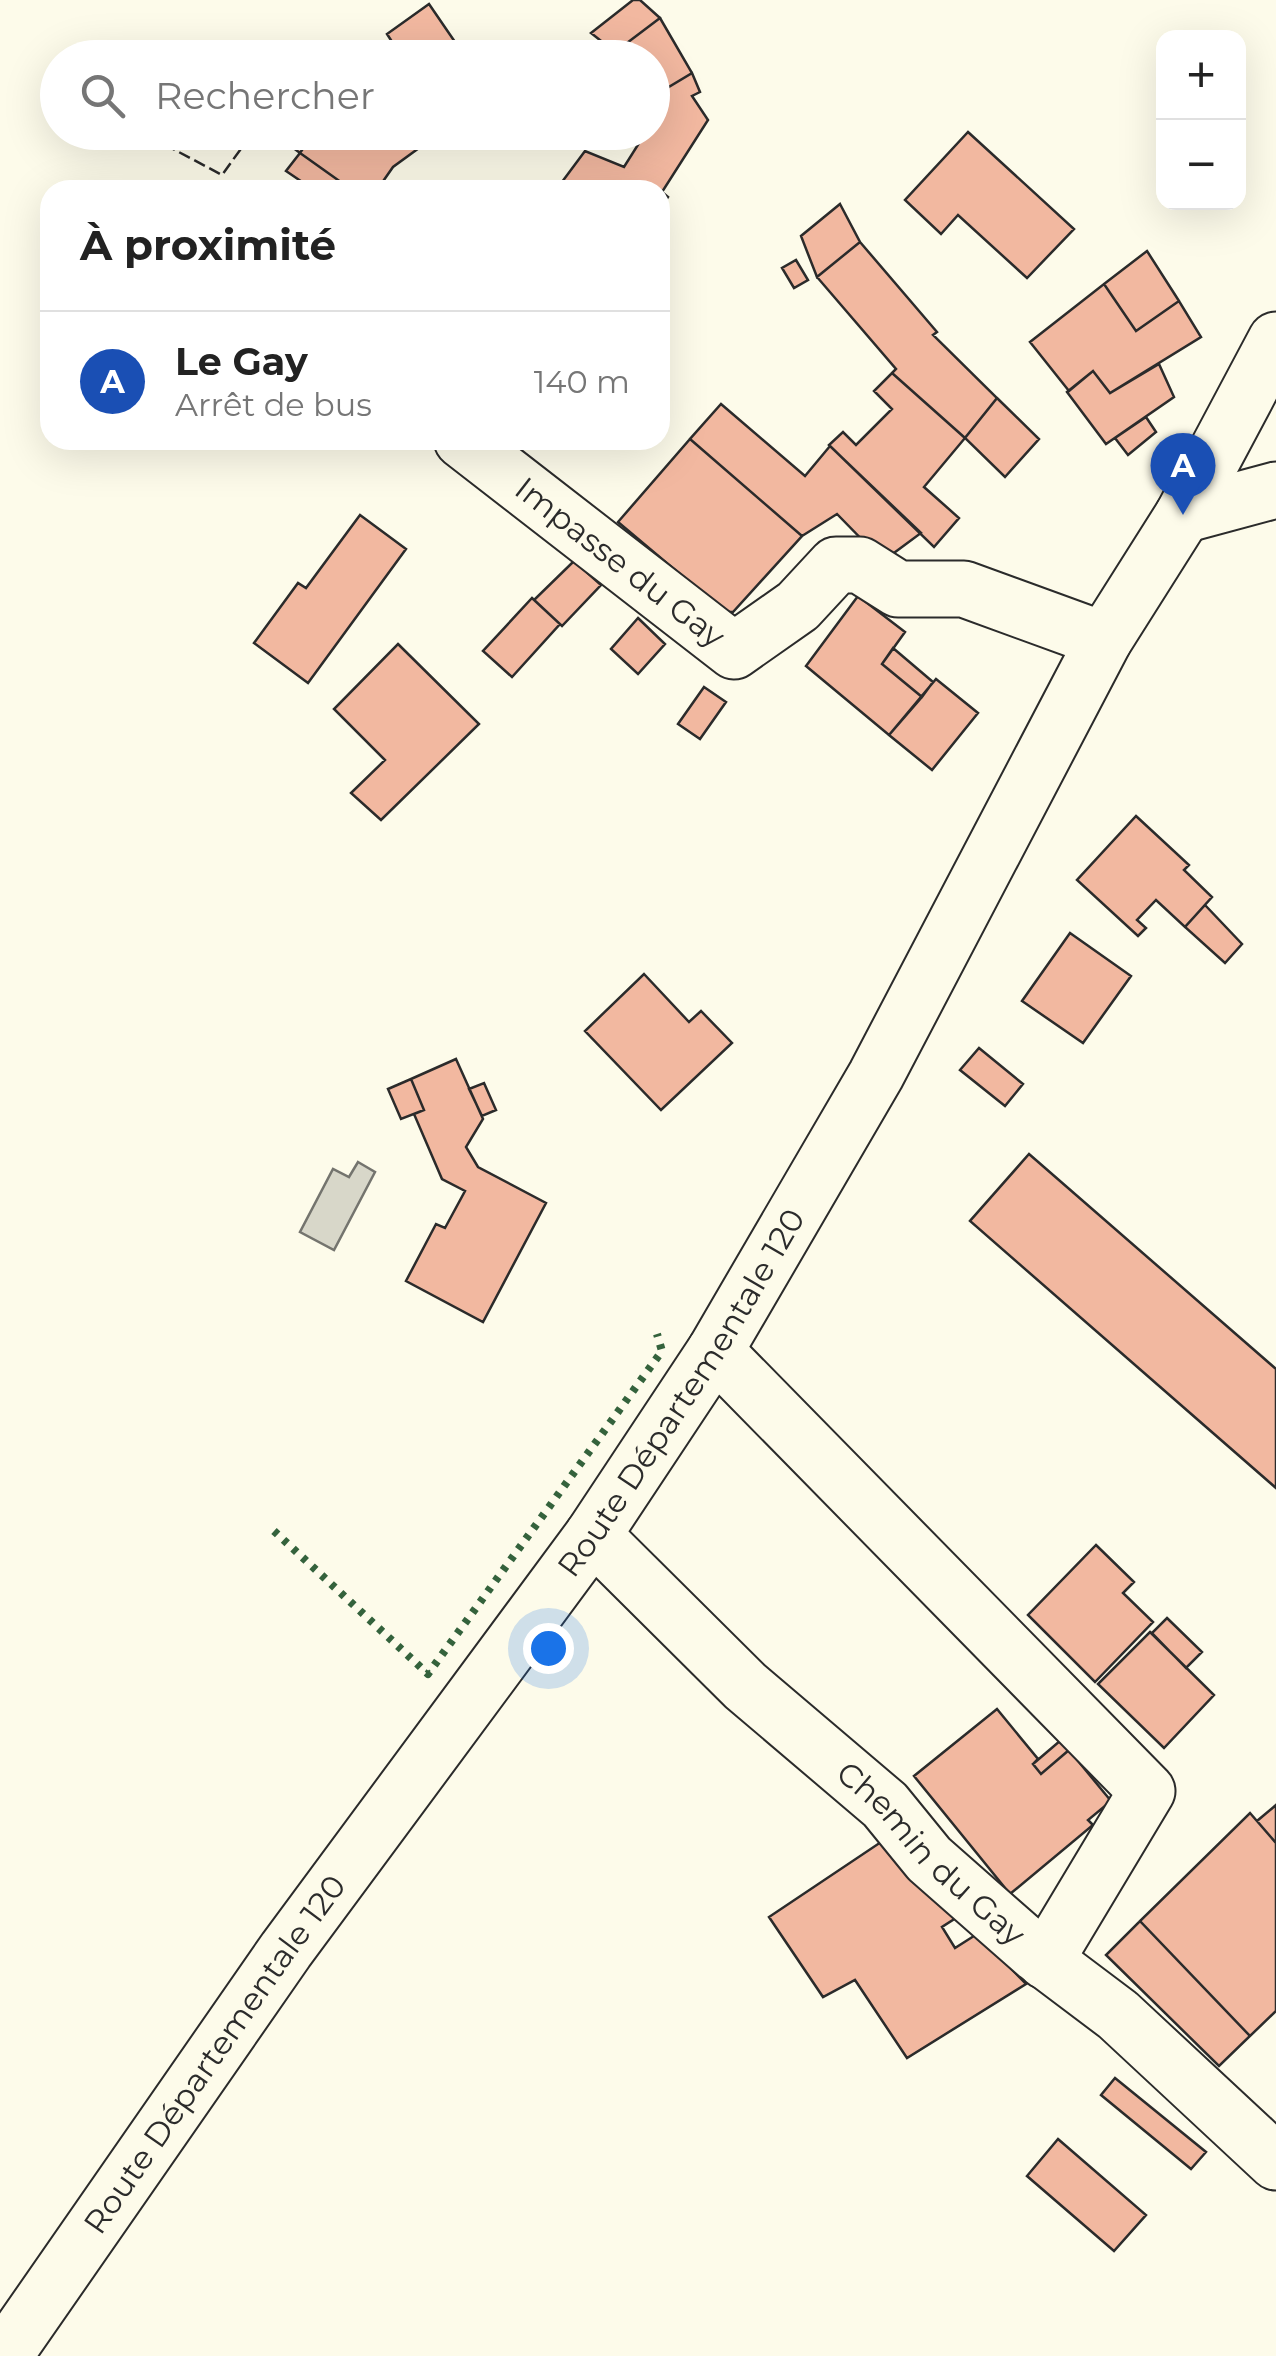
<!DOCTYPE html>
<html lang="fr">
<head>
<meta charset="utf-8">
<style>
	body { margin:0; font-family:Montserrat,sans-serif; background:#f2f2f2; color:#222 }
	.controls { position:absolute; right:30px; top:30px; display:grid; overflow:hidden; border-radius:20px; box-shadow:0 10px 40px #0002 }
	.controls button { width:90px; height:90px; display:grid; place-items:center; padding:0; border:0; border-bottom:2px solid #e0e0e0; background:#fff; color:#222; font:50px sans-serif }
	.you { position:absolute; left:548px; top:1648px; width:35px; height:35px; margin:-25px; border:8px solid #fff; border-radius:50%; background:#1a73e8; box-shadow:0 0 0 15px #1a73e833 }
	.badge { display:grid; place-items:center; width:65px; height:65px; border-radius:50%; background:#c62828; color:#fff; font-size:32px; font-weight:700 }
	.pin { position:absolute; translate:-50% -82px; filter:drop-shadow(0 2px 5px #0008) }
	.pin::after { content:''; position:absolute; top:52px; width:35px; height:30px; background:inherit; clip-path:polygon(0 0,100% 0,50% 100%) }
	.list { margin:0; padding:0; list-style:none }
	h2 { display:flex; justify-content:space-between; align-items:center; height:130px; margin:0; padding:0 40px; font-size:42px }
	h2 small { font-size:32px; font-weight:400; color:#767676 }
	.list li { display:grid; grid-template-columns:65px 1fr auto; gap:30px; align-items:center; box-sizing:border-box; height:140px; padding:0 40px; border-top:2px solid #e0e0e0 }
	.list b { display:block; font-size:38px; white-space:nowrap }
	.list p { margin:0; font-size:32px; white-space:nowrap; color:#767676 }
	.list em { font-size:32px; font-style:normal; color:#767676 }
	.icon { flex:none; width:55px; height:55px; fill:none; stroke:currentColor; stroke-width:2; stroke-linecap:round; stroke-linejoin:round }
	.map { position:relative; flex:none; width:1276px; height:2356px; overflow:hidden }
	.search { position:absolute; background:#fff; box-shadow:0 10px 40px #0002; left:40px; top:40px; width:630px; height:110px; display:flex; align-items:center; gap:25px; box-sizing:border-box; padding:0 35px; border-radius:55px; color:#767676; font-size:38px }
	.panel { position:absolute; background:#fff; box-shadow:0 10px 40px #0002; left:40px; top:180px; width:630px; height:270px; border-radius:30px }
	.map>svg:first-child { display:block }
	.water { fill:#d8d7c9; stroke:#74746e; stroke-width:2.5 }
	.building { fill:#f2b8a0; stroke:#2b2b2b; stroke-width:2.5 }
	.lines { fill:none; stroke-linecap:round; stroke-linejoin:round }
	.minor-casing { stroke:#2b2b2b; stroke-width:59 }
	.minor { stroke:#fdfbea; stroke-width:55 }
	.hedge { stroke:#34623c; stroke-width:8; stroke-dasharray:5 8; stroke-linecap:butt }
	.fence { stroke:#2b2b2b; stroke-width:2.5; stroke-dasharray:12 5; stroke-linecap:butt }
	.labels { text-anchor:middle; stroke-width:8; stroke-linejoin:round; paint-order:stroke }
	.street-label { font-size:32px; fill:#2b2b2b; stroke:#fdfbea }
</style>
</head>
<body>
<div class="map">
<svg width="1276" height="2356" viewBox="0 0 1276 2356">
	<rect width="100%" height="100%" fill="#fdfbea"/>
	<!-- water -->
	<path class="water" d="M358 1162 375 1172 334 1250 300 1232 333 1169 349 1177Z"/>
	<!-- building -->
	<path class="building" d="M633 0H640L660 18 615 52 591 33Z
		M429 4 466 58H403L396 48 387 34Z
		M660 18 692 73 652 97V58H619L615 52Z
		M692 73 700 92 692 96 708 120 662 192 668 197 660 209V190H556L585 151 624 167 646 132H652L656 116 652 97Z
		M272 132H314L300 153Z
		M314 132H441L393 167 377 190H352L300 153Z
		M968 132 1074 229 1027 278 958 215 941 234 905 200Z
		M300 153 352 190H314L286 171Z
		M840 204 860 242 817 277 801 236Z
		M860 242 937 332 933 335 997 398 965 438 892 373 896 369 817 277Z
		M1147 251 1179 301 1136 331 1104 284Z
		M796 260 808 280 794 288 782 268Z
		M1104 284 1136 331 1179 301 1201 337 1110 393 1093 371 1069 391 1030 342Z
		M1159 364 1174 397 1106 444 1067 392 1093 371 1110 393Z
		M892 373 965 438 924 487 959 518 934 547 829 445 843 432 856 445 892 409 874 391Z
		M997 398 1039 439 1005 477 965 438Z
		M721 404 805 476 830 446 921 533 883 561 837 514 802 536 690 439Z
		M1146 417 1156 432 1128 455 1115 438Z
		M690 439 802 536 733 612H725L618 522Z
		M360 515 406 549 308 683 254 643 298 583 306 588Z
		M574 561 601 585 562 626 534 600Z
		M858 596 905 632 882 664 922 697 889 735 806 666Z
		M532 598 560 624 512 677 483 651Z
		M638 618 665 644 638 674 611 649Z
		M398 644 479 724 381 820 351 793 385 760 334 709Z
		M893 648 933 682 922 697 882 664Z
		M936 679 978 713 932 770 889 735Z
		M704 687 726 702 700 739 678 724Z
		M1136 816 1189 865 1184 870 1212 897 1185 927 1156 900 1137 920 1146 928 1138 936 1077 880Z
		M1205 905 1242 944 1225 963 1185 927Z
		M1070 933 1131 976 1083 1043 1022 1001Z
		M644 974 689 1022 701 1011 732 1043 661 1110 585 1031Z
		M979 1048 1023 1084 1005 1106 960 1070Z
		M456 1059 483 1119 466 1147 478 1167 546 1203 483 1322 406 1281 436 1224 445 1228 465 1191 442 1179 414 1114 424 1110 411 1079Z
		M411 1079 424 1110 401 1119 388 1089Z
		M484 1083 496 1110 482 1116 469 1089Z
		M1029 1154 1276 1369V1488L970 1221Z
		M1096 1545 1134 1582 1123 1593 1153 1622 1095 1682 1028 1615Z
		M1167 1618 1202 1652 1186 1668 1152 1633Z
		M1150 1632 1214 1695 1164 1748 1098 1684Z
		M997 1709 1038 1759 1033 1764 1041 1774 1069 1750 1111 1801 1088 1820 1093 1825 1010 1894 914 1776Z
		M1061 1740 1069 1750 1041 1774 1033 1764Z
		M1276 1805V1843L1257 1821Z
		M1250 1813 1276 1843V2011L1250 2036 1140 1921Z
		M884 1840 959 1916 942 1927 955 1948 977 1934 1026 1984 907 2058 855 1980 823 1997 769 1917Z
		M1140 1921 1250 2036 1219 2066 1106 1955Z
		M1115 2078 1206 2152 1191 2169 1101 2095Z
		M1058 2139 1146 2215 1114 2251 1027 2176Z"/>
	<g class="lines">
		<defs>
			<g id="minor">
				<path id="s1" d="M462 440 734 651 798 606 836 565H860L898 589H964L1104 640"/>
				<path d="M1183 515 1276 490"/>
				<path d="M715 1351 1147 1791 1045 1961"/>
				<path id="s2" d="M593 1535 745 1686 885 1805 929 1859 1037 1954 1118 2015 1276 2162"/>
				<path id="s3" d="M4 2356 286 1950 593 1535 715 1351 876 1075 1104 640 1183 515 1276 340"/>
			</g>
		</defs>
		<!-- minor casing -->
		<use href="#minor" class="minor-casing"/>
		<!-- minor -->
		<use href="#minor" class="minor"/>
		<!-- hedge -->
		<path class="hedge" d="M274 1531 428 1674 662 1351 657 1334"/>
		<!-- fence -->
		<path class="fence" d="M167 132 160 142 222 175 253 132"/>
	</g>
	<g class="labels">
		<!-- street labels -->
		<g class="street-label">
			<text dy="11" stroke="none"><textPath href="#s1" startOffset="200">Impasse du Gay</textPath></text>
			<text dy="11" stroke="none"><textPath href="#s3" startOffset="1178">Route Départementale 120</textPath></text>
			<text dy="11" stroke="none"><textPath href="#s2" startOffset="465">Chemin du Gay</textPath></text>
			<text dy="11" stroke="none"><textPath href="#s3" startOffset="368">Route Départementale 120</textPath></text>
		</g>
	</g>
</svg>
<div class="controls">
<button>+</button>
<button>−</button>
</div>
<div class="you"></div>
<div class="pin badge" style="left:1183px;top:515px;background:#1a4fb4">A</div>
<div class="search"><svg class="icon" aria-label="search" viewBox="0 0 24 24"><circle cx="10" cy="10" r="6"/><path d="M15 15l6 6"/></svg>Rechercher</div>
<section class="panel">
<h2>À proximité<small></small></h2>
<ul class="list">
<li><span class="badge" style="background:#1a4fb4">A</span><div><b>Le Gay</b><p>Arrêt de bus</p></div><em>140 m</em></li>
</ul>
</section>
</div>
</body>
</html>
